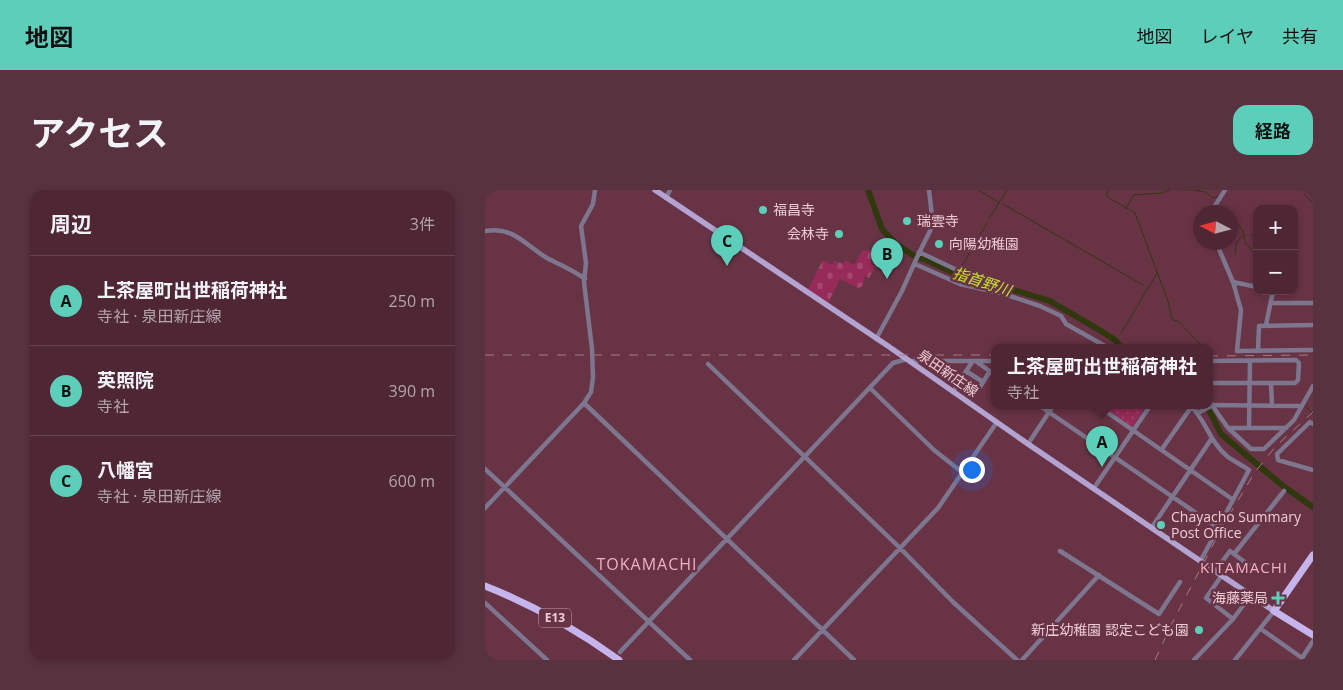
<!DOCTYPE html>
<html lang="ja">
<head>
<meta charset="utf-8">
<style>
	body { margin:0; font-family:"Open Sans","Noto Sans JP",sans-serif; background:#593240; color:#f1f3f6 }
	.controls { position:absolute; right:15px; top:15px; display:grid; overflow:hidden; border-radius:10px; box-shadow:0 2px 8px #0003 }
	.controls button { width:45px; height:45px; display:grid; place-items:center; padding:0; border:0; border-bottom:1px solid #66434f; background:#4f2634; color:#f1f3f6; font:25px sans-serif }
	.compass { position:absolute; left:708px; top:15px; width:45px; height:45px; border-radius:50%; background:#4f2634; box-shadow:0 2px 8px #0003; rotate:276deg }
	.you { position:absolute; left:486px; top:279px; width:18px; height:18px; margin:-12px; border:4px solid #fff; border-radius:50%; background:#1a73e8; box-shadow:0 0 0 8px #1a73e833 }
	.badge { display:grid; place-items:center; width:32px; height:32px; border-radius:50%; background:#5dceb9; color:#111; font-size:16px; font-weight:700 }
	.pin { position:absolute; translate:-50% -41px; filter:drop-shadow(0 1px 2px #0008) }
	.pin::after { content:''; position:absolute; top:26px; width:18px; height:15px; background:inherit; clip-path:polygon(0 0,100% 0,50% 100%) }
	.popup { position:absolute; left:506px; top:154px; width:222px; height:65px; box-sizing:border-box; display:grid; place-content:center; border-radius:10px; background:#4f2634; filter:drop-shadow(0 1px 4px #0005); font-size:16px; white-space:nowrap; color:#b3a5ac }
	.popup b { font-size:19px; color:#f1f3f6 }
	.popup::after { content:''; position:absolute; left:50%; top:100%; margin-left:-10px; border:10px solid transparent; border-top-color:#4f2634 }
	.list { margin:0; padding:0; list-style:none }
	h2 { display:flex; justify-content:space-between; align-items:center; height:65px; margin:0; padding:0 20px; font-size:21px }
	h2 small { font-size:16px; font-weight:400; color:#b3a5ac }
	.list li { display:grid; grid-template-columns:32px 1fr auto; gap:15px; align-items:center; box-sizing:border-box; height:90px; padding:0 20px; border-top:1px solid #66434f }
	.list b { display:block; font-size:19px; white-space:nowrap }
	.list p { margin:0; font-size:16px; white-space:nowrap; color:#b3a5ac }
	.list em { font-size:16px; font-style:normal; color:#b3a5ac }
	.map { position:relative; flex:none; width:828px; height:470px; overflow:hidden; border-radius:15px }
	header { display:flex; align-items:center; gap:30px; box-sizing:border-box; height:70px; padding:0 25px; background:#5dceb9; color:#111 }
	header strong { font-size:24px }
	nav { display:flex; gap:28px; margin-inline-start:auto; font-size:18px }
	.intro { display:flex; align-items:center; justify-content:space-between; box-sizing:border-box; height:120px; padding:0 30px }
	h1 { margin:0; font-size:35px }
	.button { padding:12px 22px; border-radius:15px; background:#5dceb9; color:#111; font-size:18px; font-weight:700 }
	main { display:flex; gap:30px; padding:0 30px }
	aside { flex:1; background:#4f2634; border-radius:15px; box-shadow:0 2px 8px #0003 }
	.map>svg:first-child { display:block }
	.cemetery { fill:url(#cemetery-stones) }
	.park { fill:url(#park-dots) }
	.lines { fill:none; stroke-linecap:round; stroke-linejoin:round }
	.stream { stroke:#30380e; stroke-width:1 }
	.river { stroke:#30380e; stroke-width:6 }
	.minor { stroke:#7d768e; stroke-width:4.5 }
	.major { stroke:#b2a3d1; stroke-width:5.5 }
	.highway { stroke:#c6b4ec; stroke-width:7 }
	.rail { stroke:#a67987; stroke-width:1; stroke-dasharray:9 9; stroke-linecap:butt }
	.poi-dot { fill:#5dceb9; stroke:#693346; stroke-width:2 }
	.labels { text-anchor:middle; stroke-width:5; stroke-linejoin:round; paint-order:stroke }
	.shield { fill:#693346; stroke:#c69eaa; stroke-width:1 }
	.shield-label { font-size:12px; font-weight:bold; fill:#eeccd5 }
	.poi-label { font-size:14px; fill:#eeccd5; stroke:#693346; text-anchor:start }
	.street-label { font-size:14px; fill:#eeccd5; stroke:#693346 }
	.water-label { font-size:15px; font-style:italic; fill:#c5e234; stroke:#693346 }
	.neighbourhood-label { font-size:15px; letter-spacing:1px; fill:#f0afc2; stroke:#693346 }
	.quarter-label { font-size:16px; letter-spacing:1px; fill:#f0afc2; stroke:#693346 }
</style>
</head>
<body>
<header>
<strong>地図</strong>
<nav><a>地図</a><a>レイヤ</a><a>共有</a></nav>
</header>
<div class="intro"><h1>アクセス</h1><a class="button">経路</a></div>
<main>
<aside>
<h2>周辺<small>3件</small></h2>
<ul class="list">
<li><span class="badge">A</span><div><b>上茶屋町出世稲荷神社</b><p>寺社 · 泉田新庄線</p></div><em>250 m</em></li>
<li><span class="badge">B</span><div><b>英照院</b><p>寺社</p></div><em>390 m</em></li>
<li><span class="badge">C</span><div><b>八幡宮</b><p>寺社 · 泉田新庄線</p></div><em>600 m</em></li>
</ul>
</aside>
<div class="map">
<svg width="828" height="470" viewBox="0 0 828 470">
	<defs>
		<pattern id="cemetery-stones" width="16" height="16" patternUnits="userSpaceOnUse" patternTransform="scale(1.25)"><rect width="16" height="16" fill="#962a58"/><path d="M2 7V4a2 2 0 0 1 4 0v3zM10 15v-3a2 2 0 0 1 4 0v3z" fill="#a5486f"/></pattern>
		<pattern id="park-dots" width="8" height="8" patternUnits="userSpaceOnUse" patternTransform="scale(1.25)"><rect width="8" height="8" fill="#962a58"/><path d="M2 2h.1M6 6h.1" fill="none" stroke="#a5486f" stroke-width="1.8" stroke-linecap="round"/></pattern>
	</defs>
	<rect width="100%" height="100%" fill="#693346"/>
	<!-- cemetery -->
	<path class="cemetery" d="M385 60 391 63 385 73 390 77 384 88 379 86 378 96 373 98 355 89 343 113 323 99 338 70 347 75 350 71 358 74 360 70 369 75 377 61Z"/>
	<!-- park -->
	<path class="park" d="M619 216H654L659 219 647 237 618 217Z"/>
	<g class="lines">
		<!-- stream -->
		<path class="stream" d="M494 0 513 12
			M624 0 621 6 650 23 683 111 687 129 694 132 719 158
			M697 0H706
			M708 0 720 2 728 8 734 6
			M815 0 816 1
			M819 4 828 13
			M518 14 658 95
			M733 16 741 22
			M641 18 649 5 676 3 685 0
			M746 26 758 41 760 53 772 65
			M504 29 522 0
			M766 45 772 44
			M809 58 813 59
			M750 64 752 52 759 45
			M475 79 502 33
			M636 143 672 83
			M820 216 828 224"/>
		<!-- river -->
		<path class="river" d="M383 0 397 39 411 54 431 67 439 69 482 89 532 101 565 111 621 144 630 150 637 158
			M722 216 736 244 798 296 828 317"/>
		<!-- minor -->
		<path class="minor" d="M181 8 185 0
			M726 22 740 0
			M0 41C29 36 40 55 62 68 75 75 88 80 100 89
			M731 52 748 92 756 120 752 161 828 160
			M434 62 476 82
			M430 74 475 94 519 104 555 116 572 124 576 126 581 134 620 156
			M748 92 772 97
			M786 113H828
			M781 135 788 101
			M391 149 417 101 434 63 448 35 444 0
			M773 160 774 136 828 135
			M424 171H510
			M724 171 811 170 814 173 813 190 810 193H786
			M492 172 510 185
			M223 174 415 358 468 412 532 470
			M481 181 498 192
			M724 193H786L787 215
			M495 197 505 181
			M385 198 449 260 478 283
			M468 202 487 172
			M724 211 743 238 766 259H779L809 230 828 196
			M99 213 369 470
			M728 215 817 216
			M555 216 733 338
			M613 216 747 309
			M706 216C721 231 726 254 743 267 750 272 757 275 764 280L716 370
			M713 223 728 215
			M828 234 825 232 792 264 793 270 828 280
			M743 238H801
			M764 238 765 171
			M543 254 568 216
			M677 259 707 216
			M0 279 205 470
			M609 298 665 216
			M0 318 99 213 106 202 108 187 107 159 99 92 101 73 96 36 108 14 110 0
			M667 337 727 248
			M575 361 674 424 695 392
			M749 364 799 301
			M731 380 745 361 765 376
			M737 385 721 408 748 429
			M0 413 62 470
			M776 439 820 470
			M135 462 408 173 422 169
			M817 468 828 451
			M309 470 453 318 512 232
			M537 470 614 385
			M709 470 748 429 766 405
			M750 470 789 421"/>
		<!-- major -->
		<path class="major" d="M170 0 403 156 543 254 789 421"/>
		<!-- highway -->
		<path class="highway" d="M828 365 789 421 828 445
			M0 396C48 415 92 440 134 470"/>
		<!-- rail -->
		<path class="rail" d="M0 165H510
			M724 166 828 165
			M670 470 686 435 740 332 770 282 791 256 828 222"/>
	</g>
	<!-- markers -->
	<g class="poi-dot">
		<circle cx="278" cy="20" r="5"/>
		<circle cx="422" cy="31" r="5"/>
		<circle cx="354" cy="44" r="5"/>
		<circle cx="454" cy="54" r="5"/>
		<circle cx="676" cy="335" r="5"/>
		<path d="M790.5 400.5h5v5h5v5h-5v5h-5v-5h-5v-5h5z"/>
		<circle cx="714" cy="440" r="5"/>
	</g>
	<g class="labels">
		<!-- shield labels -->
		<rect class="shield" x="54" y="418.5" width="32" height="19" rx="4"/>
		<g class="shield-label">
			<text x="70" y="432">E13</text>
		</g>
		<!-- poi labels -->
		<g class="poi-label">
			<text x="288" y="25">福昌寺</text>
			<text x="432" y="36">瑞雲寺</text>
			<text x="344" y="49" text-anchor="end">会林寺</text>
			<text x="464" y="59">向陽幼稚園</text>
			<text x="686" y="332">Chayacho Summary<tspan x="686" dy="16">Post Office</tspan></text>
			<text x="783" y="413" text-anchor="end">海藤薬局</text>
			<text x="704" y="445" text-anchor="end">新庄幼稚園 認定こども園</text>
		</g>
		<!-- street labels -->
		<g class="street-label">
			<text transform="translate(463 183) rotate(35)" y="5">泉田新庄線</text>
		</g>
		<!-- water labels -->
		<g class="water-label">
			<text transform="translate(497 92) rotate(18)" y="5">指首野川</text>
		</g>
		<!-- neighbourhood labels -->
		<g class="neighbourhood-label">
			<text x="759" y="383">KITAMACHI</text>
		</g>
		<!-- quarter labels -->
		<g class="quarter-label">
			<text x="162" y="380">TOKAMACHI</text>
		</g>
	</g>
</svg>
<div class="controls">
<button>+</button>
<button>−</button>
</div>
<svg class="compass" viewBox="-18 -18 36 36"><path d="M0-13l5 13h-10z" fill="#e53935"/><path d="M0 13l5-13h-10z" fill="#b3a5ac"/></svg>
<div class="you"></div>
<div class="pin badge" style="left:617px;top:277px">A</div>
<div class="popup"><b>上茶屋町出世稲荷神社</b>寺社</div>
<div class="pin badge" style="left:402px;top:89px">B</div>
<div class="pin badge" style="left:242px;top:76px">C</div>
</div>
</main>
</body>
</html>
